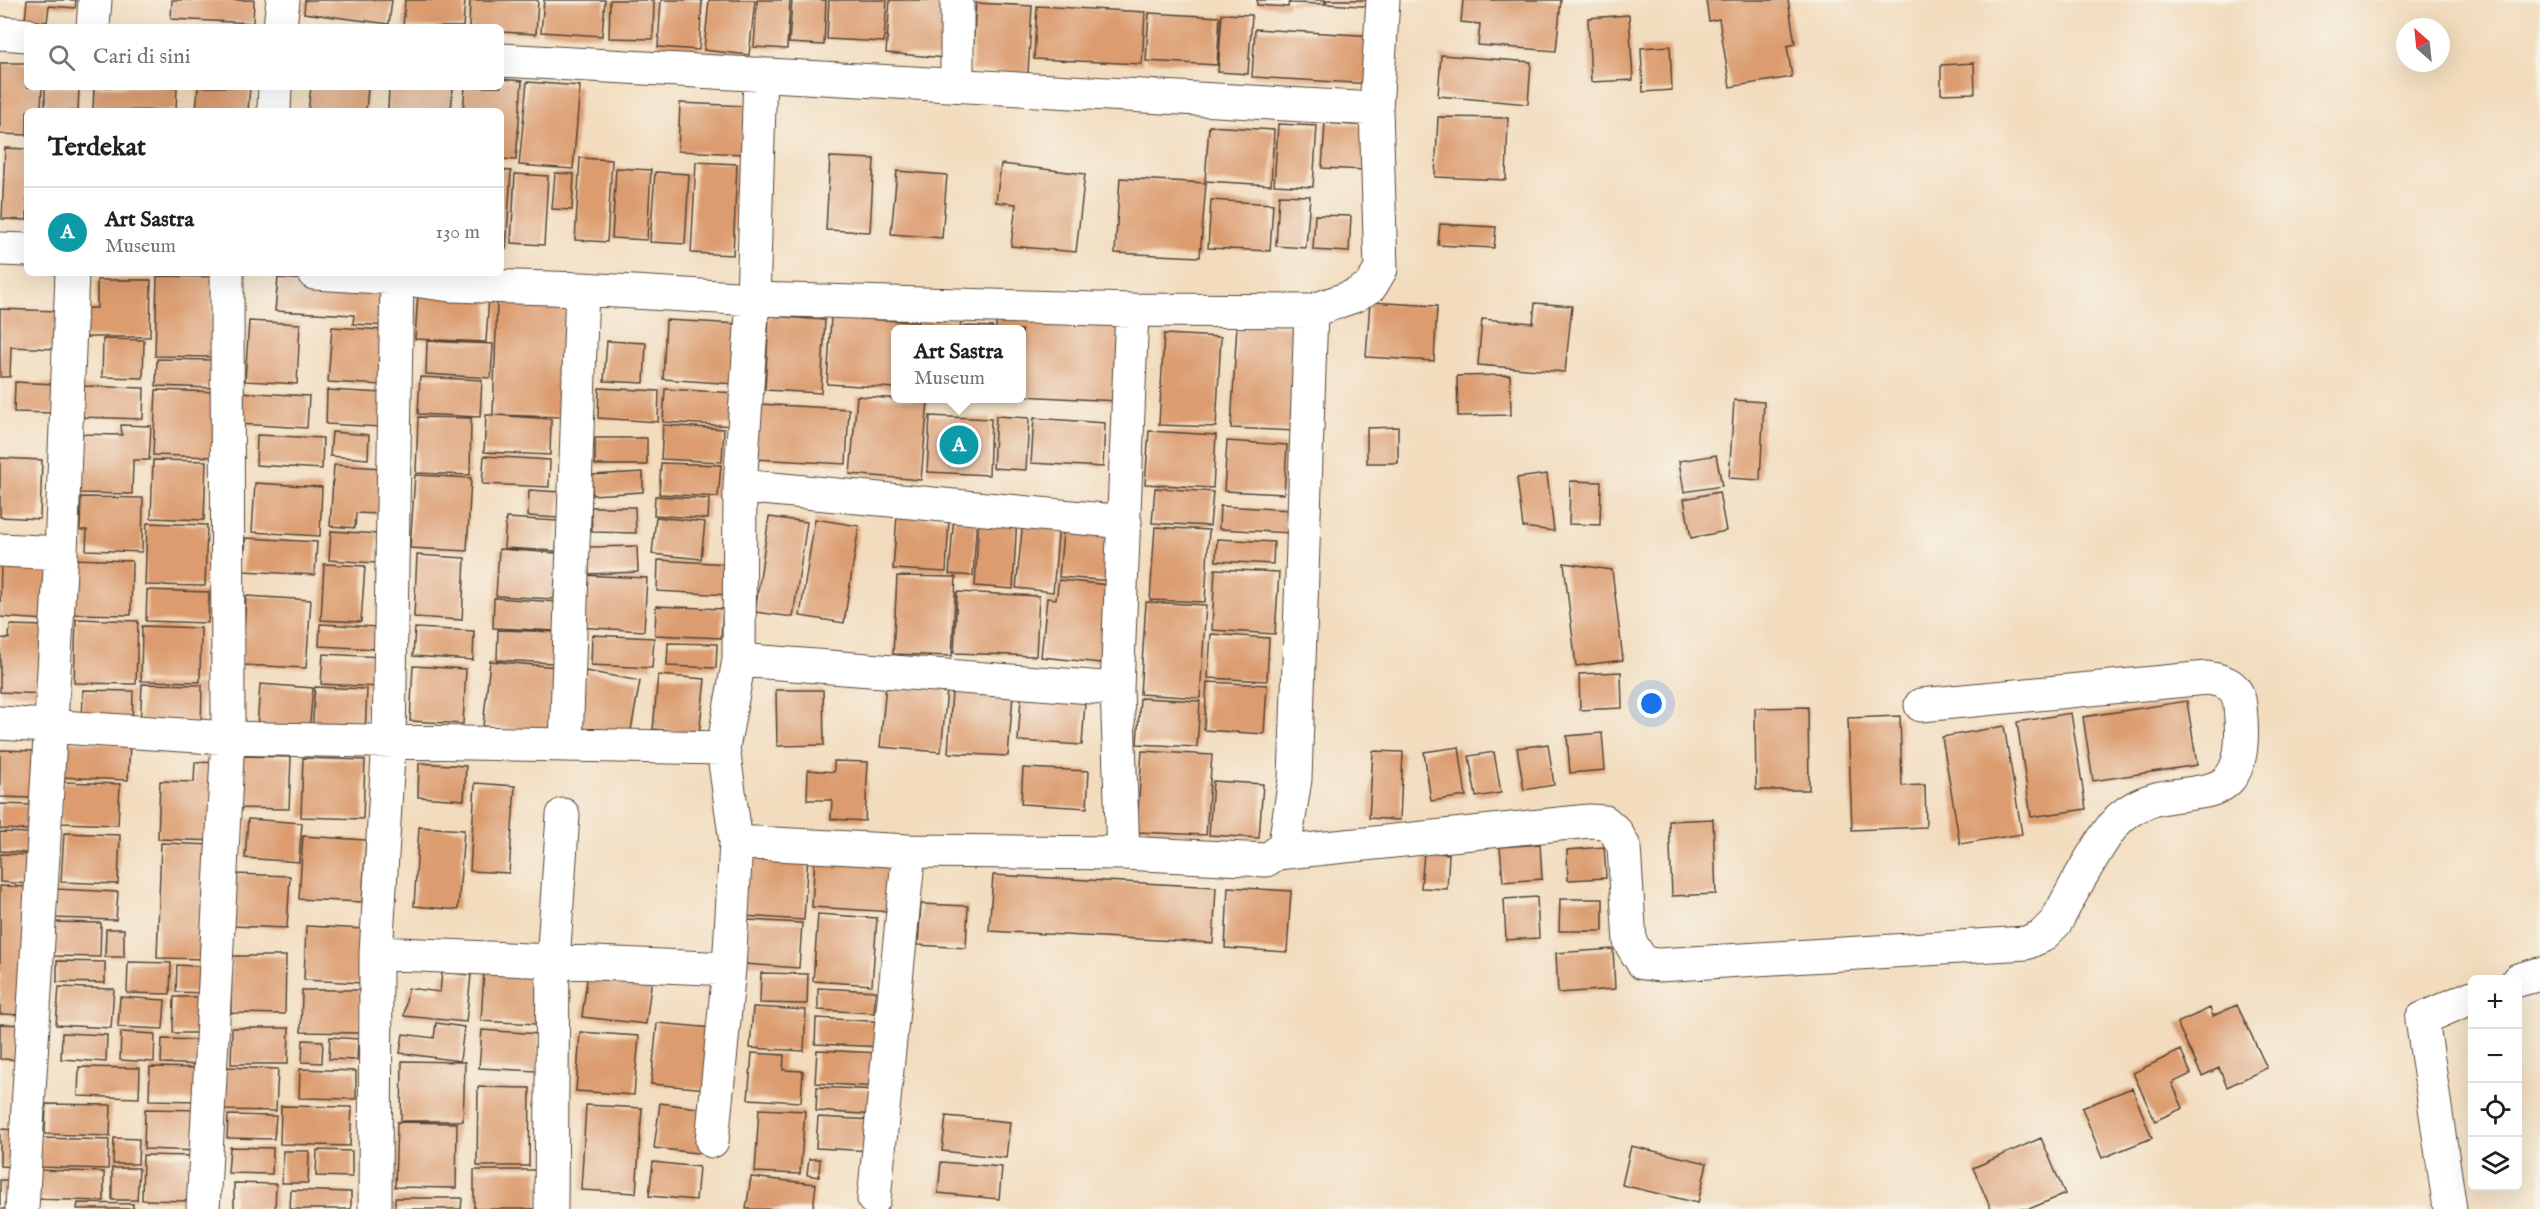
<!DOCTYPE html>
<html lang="id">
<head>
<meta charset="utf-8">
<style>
	body { margin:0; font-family:"IM FELL English",serif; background:#f2f2f2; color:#202124 }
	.controls { position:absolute; right:18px; bottom:18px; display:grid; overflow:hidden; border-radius:9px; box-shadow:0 6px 24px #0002 }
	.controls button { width:54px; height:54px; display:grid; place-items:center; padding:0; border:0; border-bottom:2px solid #e0e0e0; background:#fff; color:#202124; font:30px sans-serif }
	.compass { position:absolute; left:2396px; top:18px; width:54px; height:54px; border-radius:50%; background:#fff; box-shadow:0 6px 24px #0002; rotate:333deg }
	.you { position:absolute; left:1652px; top:704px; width:21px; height:21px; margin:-15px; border:4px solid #fff; border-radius:50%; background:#1a73e8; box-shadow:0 0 0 9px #1a73e833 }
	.badge { display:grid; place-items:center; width:39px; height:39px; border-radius:50%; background:#b45309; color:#fff; font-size:20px; font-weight:700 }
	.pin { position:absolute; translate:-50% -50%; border:3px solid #fff; box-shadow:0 2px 6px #0006 }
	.popup { position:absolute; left:891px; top:325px; width:135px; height:78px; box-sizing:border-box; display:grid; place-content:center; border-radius:9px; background:#fff; filter:drop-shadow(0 2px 4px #0005); font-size:20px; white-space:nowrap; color:#757577 }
	.popup b { font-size:22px; color:#202124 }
	.popup::after { content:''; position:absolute; left:50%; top:100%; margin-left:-12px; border:12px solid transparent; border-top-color:#fff }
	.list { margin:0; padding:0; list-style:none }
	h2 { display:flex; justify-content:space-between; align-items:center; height:78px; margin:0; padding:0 24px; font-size:26px }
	h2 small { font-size:20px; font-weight:400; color:#757577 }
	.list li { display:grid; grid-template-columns:39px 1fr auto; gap:18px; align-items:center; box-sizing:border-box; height:90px; padding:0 24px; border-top:2px solid #e0e0e0 }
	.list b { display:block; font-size:22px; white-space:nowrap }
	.list p { margin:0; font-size:20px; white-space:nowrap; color:#757577 }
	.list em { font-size:20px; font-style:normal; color:#757577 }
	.icon { flex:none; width:33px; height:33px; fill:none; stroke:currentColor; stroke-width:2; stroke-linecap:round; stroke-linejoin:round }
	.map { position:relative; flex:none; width:2540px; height:1209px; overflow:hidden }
	.search { position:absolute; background:#fff; box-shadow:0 6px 24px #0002; left:24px; top:24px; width:480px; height:66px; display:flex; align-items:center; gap:15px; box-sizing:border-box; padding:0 21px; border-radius:9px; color:#757577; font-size:22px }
	.panel { position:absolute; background:#fff; box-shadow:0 6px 24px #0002; left:24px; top:108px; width:480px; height:168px; border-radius:9px }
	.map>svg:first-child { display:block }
	.building { fill:#dc9c6f }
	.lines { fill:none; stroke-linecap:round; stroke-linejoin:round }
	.minor-casing { stroke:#564536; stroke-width:35 }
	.minor { stroke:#fff; stroke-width:33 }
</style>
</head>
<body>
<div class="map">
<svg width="2540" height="1209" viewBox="0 0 2540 1209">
	<rect width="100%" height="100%" fill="#f7f3e8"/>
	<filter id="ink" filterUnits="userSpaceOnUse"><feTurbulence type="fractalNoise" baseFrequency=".0167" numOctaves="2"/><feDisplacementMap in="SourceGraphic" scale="12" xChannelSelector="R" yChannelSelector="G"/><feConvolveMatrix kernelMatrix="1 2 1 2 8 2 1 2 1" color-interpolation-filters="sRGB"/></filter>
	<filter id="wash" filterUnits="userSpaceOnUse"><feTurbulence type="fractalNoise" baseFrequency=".008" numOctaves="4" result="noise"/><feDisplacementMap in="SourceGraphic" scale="24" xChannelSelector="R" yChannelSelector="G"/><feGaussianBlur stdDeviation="1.35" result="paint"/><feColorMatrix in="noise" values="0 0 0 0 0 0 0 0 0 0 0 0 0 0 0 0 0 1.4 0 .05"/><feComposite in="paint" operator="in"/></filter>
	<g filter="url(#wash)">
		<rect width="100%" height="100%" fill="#f2dcbd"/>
		<g id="blocks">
			<!-- building -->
			<path class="building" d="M27 0H76L75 8 49 6 47 22 25 20Z
				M172 0H254L253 23 171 19Z
				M305 0H392L389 24 304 13Z
				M405 0H465L463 27H403Z
				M470 0H538L536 34 501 32V27H469Z
				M544 0H605L602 36 541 32Z
				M610 0H654L653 39 609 38Z
				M661 0H702L699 50 658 47Z
				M709 0H755L749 55 704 50Z
				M757 0H790L787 49 754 47Z
				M792 0H826L824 45 789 43Z
				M829 0H887L884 42 827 39Z
				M890 0H951L946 58 886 53Z
				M1257 0H1289L1288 7 1257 5Z
				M1290 0H1325V4L1290 3Z
				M1326 0H1379V7L1326 4Z
				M1463 0H1561L1556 51 1478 45 1480 24 1461 22Z
				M1706 0H1788L1795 44 1787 46 1792 77 1730 87 1719 19 1709 21Z
				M976 3 1032 6 1028 73 972 71Z
				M1037 6 1145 12 1142 64 1034 59Z
				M1149 13 1220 17 1217 65 1146 61Z
				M1222 14 1252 15 1248 74 1218 72Z
				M1629 15 1633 80 1591 82 1588 18Z
				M1255 29 1376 36 1372 84 1252 77Z
				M1670 46 1672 90 1643 92 1641 48Z
				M1441 55 1531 62 1528 104 1438 96Z
				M0 63H27V87H42L41 111H27V135L0 134Z
				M1974 63 1975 93 1941 94V65Z
				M501 79 522 81 516 160 501 159V111H463L465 87H501Z
				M527 82 580 86 573 169 519 165Z
				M45 87H79L78 111H45Z
				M94 87H177L176 110 93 111Z
				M198 87H250L248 111H196Z
				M311 87H368L366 111H308Z
				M389 87H453L451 111H388Z
				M680 103 746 106 744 154 678 151Z
				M1438 117 1508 118 1506 180 1435 177Z
				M1325 123 1369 126 1366 170 1322 168Z
				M1278 124 1317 126 1313 187 1274 185Z
				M1209 126 1274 130 1271 185 1205 181Z
				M5 148 27 149V220L2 219Z
				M830 157 874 159 870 232 826 230Z
				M580 158 612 160 607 242 575 240Z
				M696 162 737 164 733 255 691 253Z
				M1001 164 1085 174 1076 252 1011 246 1016 204 996 202Z
				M616 168 651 170 647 240 612 238Z
				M501 170 511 171 506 249H501Z
				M897 171 947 175 942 238 891 234Z
				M655 172 689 174 685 244 650 242Z
				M555 173 574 174 572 210 552 209Z
				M515 174 548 176 544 245 511 243Z
				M1120 178 1206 183 1200 257 1115 253Z
				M1279 195 1310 196 1306 248 1276 246Z
				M1211 200 1273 204 1270 251 1208 248Z
				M1315 215 1351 216 1349 252 1313 250Z
				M1440 224 1496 227 1494 248 1438 245Z
				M157 276 213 277 211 357 155 356Z
				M278 278 356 283 391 280 388 326 353 324 354 315 275 311Z
				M97 280H151L150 337H81L82 308H97Z
				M418 292 489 296 486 342 415 339Z
				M497 302 567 304 563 417 495 415 551 419 550 455 484 452 486 415H493Z
				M1370 302 1437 306 1434 361 1366 357Z
				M1535 303 1572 306 1565 372 1478 365 1482 319 1533 323Z
				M0 309 57 311 55 349 11 347 10 377H0Z
				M769 316 825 320 821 393 765 390Z
				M831 317 917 322 916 330H896V388L827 384Z
				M919 318 961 320 960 330H918Z
				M996 318 1121 325 1117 401 1022 396V330H996Z
				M666 320 739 324 735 384 663 379Z
				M249 321 300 324 297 384 245 381Z
				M1237 324 1302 327 1296 431 1231 428Z
				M964 326 993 327V330H963Z
				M332 327 385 330 382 385 328 382Z
				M1164 334 1221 337 1216 427 1159 425Z
				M103 339 144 340 143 378 102 377Z
				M427 341 493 344 491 378 426 374Z
				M607 341 646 343 644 383 604 381Z
				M157 359 215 360 214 388 156 386Z
				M1510 375 1511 415 1458 416 1457 376Z
				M420 377 482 380 480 417 418 414Z
				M15 382 55 384 53 413 14 412Z
				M80 386 144 388 143 419 79 417Z
				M599 388 659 391 658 422 598 418Z
				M665 389 737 393 735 426 663 422Z
				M156 390 218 392 216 457 153 455Z
				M327 390 383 393 381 427 326 424Z
				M238 392 309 396 307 428 237 424Z
				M857 396 928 401 921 480 850 474Z
				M1734 400 1764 402 1760 480 1729 478Z
				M758 404 849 409 846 464 754 459Z
				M930 416 991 419 989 475 927 472Z
				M996 416 1029 418 1026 470 993 468Z
				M418 417 471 418 470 475 416 473Z
				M1034 418 1105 423 1103 467 1031 463Z
				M121 425 151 426 149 460H133L132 494 76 493 77 434 122 435Z
				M663 425 724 429 722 462 661 459Z
				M1398 427V463H1367V428Z
				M1149 431 1216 435 1213 488 1145 484Z
				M332 432 369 435 368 459 330 456Z
				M257 435 323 438 322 469 256 465Z
				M595 438H647V465H595Z
				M1227 441 1287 445 1284 494 1224 491Z
				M1716 455 1722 486 1684 492 1679 461Z
				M484 456 550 460 549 487 482 484Z
				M0 458 42 460 40 519 0 517Z
				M153 460 206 461 204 520 151 518Z
				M661 463 721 465 718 497 659 494Z
				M334 465 382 468 379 514 356 513 355 528 330 526Z
				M643 472V492L592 495V475Z
				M1547 474 1554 531 1523 527 1517 478Z
				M415 475 471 478 467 551 410 548Z
				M1570 481 1601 482 1600 525 1569 524Z
				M255 483 322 487 320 536 252 532Z
				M1155 488 1213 492 1210 526 1152 523Z
				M529 490 560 492 558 518 528 516Z
				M1719 492 1726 531 1691 538 1684 499Z
				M655 496 709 499 708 519 654 515Z
				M81 497 143 498 142 552 86 550 87 530H80Z
				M1220 506 1292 510 1291 533 1219 529Z
				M591 507H635L636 533 592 532Z
				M979 515 1017 517 1013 589 975 586Z
				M897 516 949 519 946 572 893 569Z
				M954 516 977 518 973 576 949 574Z
				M656 517 705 522 701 559 652 554Z
				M769 517 807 522 793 617 755 612Z
				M506 518 558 521 556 551 504 548Z
				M815 519 859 526 844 623 800 616Z
				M1023 521 1059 524 1053 592 1016 588Z
				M1064 522 1118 526 1113 581 1059 577Z
				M147 523 207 525 205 586 145 585Z
				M1155 527 1209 530 1205 602 1150 600Z
				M331 531 378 534 376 563 329 560Z
				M246 538 317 542 315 575 243 571Z
				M1217 539 1274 542 1273 564 1216 561Z
				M637 546 638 572 589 574 588 547Z
				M499 549 557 553 554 599 496 596Z
				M1 555 50 558 47 620 0 617Z
				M417 555 465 558 462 620 414 617Z
				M72 559 132 561 131 615 71 614Z
				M658 560 729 564 728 595 657 591Z
				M1564 563 1612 570 1623 660 1576 666Z
				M324 564 365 566 361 622 321 620Z
				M1215 569 1279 572 1275 634 1212 630Z
				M580 575 647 578 644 631 577 627Z
				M897 576 956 577 952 656 893 654Z
				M1059 580 1109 585 1101 663 1041 657 1047 598 1056 599Z
				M147 590 209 592 208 623 146 621Z
				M957 592 1039 596 1036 656 954 653Z
				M246 596 311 600 306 668 242 665Z
				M494 598 559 602 557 631 493 628Z
				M1146 602 1206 605 1200 698 1140 694Z
				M656 606 723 609 721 638 655 635Z
				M76 619 138 621 136 684 74 683Z
				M320 624 378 627 376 649 319 646Z
				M10 625 46 626 44 694 0 692V638L9 639Z
				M142 626 201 628 200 682 141 681Z
				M415 628 474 631 473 660 413 656Z
				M498 630 557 632 555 663 497 660Z
				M1211 634 1269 638 1267 681 1208 678Z
				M592 635 654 638 652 668 591 665Z
				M668 643 717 644 716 668 667 666Z
				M323 654 382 657 380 687 321 684Z
				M490 661 557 667 551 732 483 726Z
				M413 666 466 669 463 724 410 721Z
				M586 671 640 681 630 736 576 727Z
				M1621 672 1622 708 1580 710 1579 674Z
				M658 675 705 679 699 734 653 729Z
				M1207 682 1267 685 1264 734 1204 730Z
				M142 684 202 685 201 730 140 729Z
				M260 684 313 688 309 733 257 729Z
				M886 685 947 690 941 752 880 747Z
				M315 687 367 689 365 735 312 734Z
				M83 690 133 691 132 728 82 727Z
				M776 690H823L824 745 777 746Z
				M952 691 1013 695 1008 756 948 753Z
				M1021 698 1085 702 1082 745 1018 741Z
				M1140 698 1200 701 1197 747 1137 744Z
				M2187 701 2197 765 2093 781 2083 717Z
				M1808 707 1809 790H1756L1755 708Z
				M2071 713 2086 809 2031 817 2017 722Z
				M1900 716 1902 786 1925 785 1926 827 1852 830 1848 718Z
				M2004 726 2022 834 1960 844 1942 737Z
				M1602 733 1605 770 1570 773 1567 736Z
				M59 741 130 744 128 780 58 777Z
				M1548 744 1554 785 1524 790 1517 748Z
				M1459 747 1466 796 1431 801 1424 752Z
				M0 750 35 751 33 798 0 797Z
				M1142 751 1212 755 1206 835 1137 832Z
				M1373 751 1403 752 1400 820 1369 818Z
				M1494 752 1501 793 1476 797 1469 756Z
				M236 756 291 757 289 809 234 808Z
				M303 758 365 760 363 819 301 817Z
				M834 761 868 762 865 821 831 819 832 800H807L808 770 834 772Z
				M195 762 221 763 218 841 158 839 160 781 194 782Z
				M419 763 466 766 464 800 418 797Z
				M1023 768 1089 771 1087 808 1021 804Z
				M1213 781 1263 784 1259 838 1209 835Z
				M62 782 120 784 118 825 61 823Z
				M475 783 515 786 509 873 470 871Z
				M0 804 31 805 30 830 0 829Z
				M248 819 302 823 299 862 245 858Z
				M1713 819 1716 894 1672 896 1669 821Z
				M419 827 464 830 458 910 414 906Z
				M0 832 28 833 27 853 0 851Z
				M64 833 120 835 118 884 61 882Z
				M303 836 366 840 362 902 299 899Z
				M161 843 213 845 209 959 157 958Z
				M1540 844 1542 879 1503 882 1500 847Z
				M1604 847 1606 878 1568 880 1567 850Z
				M747 849 808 853 804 920 743 916Z
				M1424 852 1449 854 1447 889 1421 888Z
				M0 854 32 855 30 884 0 882Z
				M815 854 898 859 895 912 812 907Z
				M234 874 290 876 287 928 231 926Z
				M993 875 1216 887 1213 943 989 931Z
				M0 886 30 887 25 1015 0 1014Z
				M1228 887 1291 891 1287 952 1225 948Z
				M55 889 118 892 116 920 54 918Z
				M1537 897 1539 938 1506 940 1504 899Z
				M1560 899H1603V931H1559Z
				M921 904 968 906 966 948 918 945Z
				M818 914 877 918 872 985 813 981Z
				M748 920 802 923 799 968 745 964Z
				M53 922 101 923 100 957 52 956Z
				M306 926 364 929 362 983 304 980Z
				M106 929H124V957H105Z
				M1613 949 1615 989 1558 993 1556 953Z
				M232 956H286L285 1014 231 1013Z
				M57 961 105 962V983L57 982Z
				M128 962 171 963 170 994 127 993Z
				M177 965 209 967 207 993 176 992Z
				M539 966 536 1024 481 1021 484 971Z
				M588 971 652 978 646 1024 582 1017Z
				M442 972 471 975 466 1022 404 1016 408 988 440 992Z
				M761 973 808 974 807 1004 760 1003Z
				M59 987 114 989 111 1028 56 1025Z
				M818 988 876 991 874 1013 818 1010Z
				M302 990H360V1033L301 1032Z
				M120 997 165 1000 163 1029 118 1027Z
				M174 997H209V1033H173Z
				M2237 1005 2267 1068 2227 1087 2219 1068 2202 1076 2177 1023 2210 1008 2213 1016Z
				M753 1007 806 1010 804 1051 750 1048Z
				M816 1018 887 1022 885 1047 815 1044Z
				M436 1023 464 1027 460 1061 400 1053 403 1034 434 1038Z
				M657 1023 713 1028 707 1089 651 1084Z
				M0 1024 27 1025 26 1060 0 1059Z
				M232 1028H289L288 1064H231Z
				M482 1030 539 1034 537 1071 479 1068Z
				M121 1032 155 1034 154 1062 120 1060Z
				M580 1032 639 1036 634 1095 576 1091Z
				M62 1033 107 1035 106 1062 61 1059Z
				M330 1037 358 1039 357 1060 329 1059Z
				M162 1039 202 1040 201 1065 161 1063Z
				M303 1040 323 1041 322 1063 302 1062Z
				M817 1050 880 1053 878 1087 815 1083Z
				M2181 1050 2191 1074 2172 1083 2183 1108 2155 1121 2133 1073Z
				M752 1053 784 1055 783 1070 803 1071 801 1102 748 1099Z
				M402 1061 465 1062 463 1121H401Z
				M79 1067 140 1068 139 1098 78 1096Z
				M150 1067 200 1068 198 1101 149 1100Z
				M225 1067 278 1069 276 1111 224 1110Z
				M300 1069 356 1071V1099L299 1098Z
				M478 1087 530 1088 529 1166H477Z
				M817 1087 878 1090 877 1115 816 1111Z
				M2132 1088 2152 1138 2102 1158 2082 1108Z
				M660 1103 711 1110 705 1154 654 1148Z
				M46 1104 111 1105 110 1136 45 1134Z
				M586 1105 642 1108 636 1193 581 1190Z
				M281 1106 352 1107 350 1146 280 1144Z
				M145 1109 200 1110 198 1151 144 1149Z
				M759 1109 805 1111 800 1174 755 1172Z
				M228 1115 276 1116 274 1139 227 1138Z
				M946 1116 1010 1122 1006 1158 942 1151Z
				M818 1117 874 1120 872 1151 816 1148Z
				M397 1122 457 1123 456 1188 395 1187Z
				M0 1129 20 1130 19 1167 0 1166Z
				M40 1138 109 1140 108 1169 39 1167Z
				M114 1138 139 1139 138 1164H113Z
				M2041 1138 2065 1194 2029 1209H1991L1973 1168Z
				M1631 1146 1707 1163 1698 1203 1622 1185Z
				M230 1147 273 1148 272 1174 228 1173Z
				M317 1150 352 1151V1177L316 1176Z
				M283 1151H309L308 1183H282Z
				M143 1155 192 1156 190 1201 142 1200Z
				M809 1159H820L819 1177 807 1175Z
				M653 1162 699 1167 696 1200 649 1196Z
				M941 1162 1002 1167 999 1199 938 1193Z
				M112 1168H139L137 1200H112Z
				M34 1170 104 1172V1201L33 1199Z
				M474 1170H538L537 1209H474Z
				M751 1177 816 1184 813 1209H746Z
				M0 1180H10V1209H0Z
				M234 1183 276 1184 275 1209H234Z
				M291 1190 351 1192V1209H290Z
				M395 1198H462L461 1209H395Z
				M78 1203 133 1204V1209H77Z"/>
		</g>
	</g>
	<g filter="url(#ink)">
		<use href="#blocks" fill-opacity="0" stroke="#564536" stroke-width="1.5"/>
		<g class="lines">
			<defs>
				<path id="minor" d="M93 27 95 0
					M280 27 283 0
					M0 33 27 35
					M501 60 1376 109
					M760 74 753 299 740 486 739 660 723 748 736 842 909 851 1123 853 1266 860 1277 853 1285 844 1295 779 1311 311
					M957 84V0
					M274 111 275 87
					M0 249 27 250
					M314 273 397 278 450 285 582 289 753 299 1132 310 1311 311 1354 296 1371 286 1381 269 1376 109 1383 0
					M397 278 389 740 376 953 729 969
					M582 289 566 745 723 748
					M740 486 1125 522
					M0 550 61 553
					M739 660 1117 689
					M0 723 228 738 566 745
					M1123 853 1117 689 1132 310
					M1277 853 1589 821 1605 822 1616 832 1624 847 1630 942 1643 963 1659 965 2026 943 2042 936 2056 922C2068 899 2104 832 2121 817 2178 768 2253 833 2240 706 2238 685 2226 681 2207 678L1921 705
					M2518 980 2540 974
					M712 1141 729 969 736 842
					M874 1199 909 851
					M22 1209 61 553 72 273
					M203 1209 228 738 227 273
					M375 1209 376 953
					M551 1209 553 962 563 815
					M2450 1209 2422 1019 2472 997"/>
			</defs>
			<!-- minor casing -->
			<use href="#minor" class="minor-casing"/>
			<!-- minor -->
			<use href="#minor" class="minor"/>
		</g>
	</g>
</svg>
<div class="controls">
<button>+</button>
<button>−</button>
<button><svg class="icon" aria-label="locate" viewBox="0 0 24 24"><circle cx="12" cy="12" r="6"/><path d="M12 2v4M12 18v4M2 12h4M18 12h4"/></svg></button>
<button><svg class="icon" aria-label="layers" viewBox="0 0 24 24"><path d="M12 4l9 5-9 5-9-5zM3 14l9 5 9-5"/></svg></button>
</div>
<svg class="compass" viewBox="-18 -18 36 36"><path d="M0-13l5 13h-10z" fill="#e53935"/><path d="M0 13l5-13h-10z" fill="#757577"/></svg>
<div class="you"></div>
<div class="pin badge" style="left:959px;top:445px;background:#0f9aa8">A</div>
<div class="popup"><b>Art Sastra</b>Museum</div>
<div class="search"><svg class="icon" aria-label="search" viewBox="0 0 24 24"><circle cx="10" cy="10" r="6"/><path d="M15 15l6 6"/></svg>Cari di sini</div>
<section class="panel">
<h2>Terdekat<small></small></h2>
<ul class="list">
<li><span class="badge" style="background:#0f9aa8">A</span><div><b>Art Sastra</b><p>Museum</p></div><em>130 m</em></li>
</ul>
</section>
</div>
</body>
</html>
